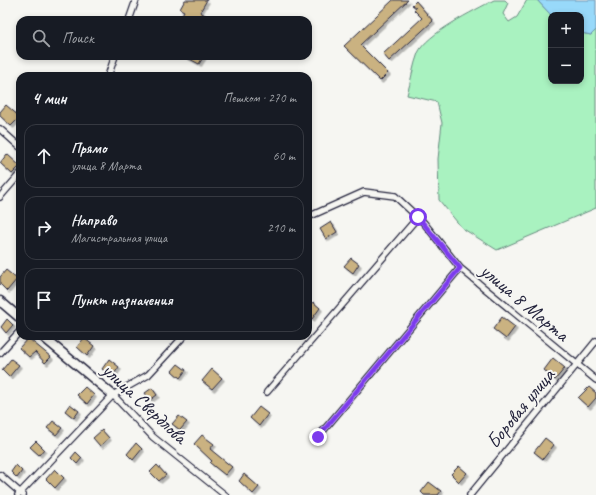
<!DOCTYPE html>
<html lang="ru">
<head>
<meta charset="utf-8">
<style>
	body { margin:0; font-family:Caveat,sans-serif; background:#20242c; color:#f1f3f6 }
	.controls { position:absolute; right:12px; top:12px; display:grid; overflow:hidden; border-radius:8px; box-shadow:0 2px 6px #0003 }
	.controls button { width:36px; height:36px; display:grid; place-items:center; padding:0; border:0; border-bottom:1px solid #363941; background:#171b24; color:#f1f3f6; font:20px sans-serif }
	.stop { position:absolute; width:12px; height:12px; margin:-9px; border:3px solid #7c3aed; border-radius:50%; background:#fff }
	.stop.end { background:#7c3aed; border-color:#fff; box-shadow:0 1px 4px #0008 }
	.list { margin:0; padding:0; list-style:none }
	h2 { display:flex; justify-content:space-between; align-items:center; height:52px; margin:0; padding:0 16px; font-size:17px }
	h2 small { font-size:13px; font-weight:400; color:#9ea1a6 }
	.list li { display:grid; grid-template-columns:26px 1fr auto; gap:12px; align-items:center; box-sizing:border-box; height:64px; margin:0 8px 8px; padding:0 8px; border:1px solid #363941; border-radius:12px }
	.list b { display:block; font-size:15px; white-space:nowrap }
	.list p { margin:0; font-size:13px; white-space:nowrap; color:#9ea1a6 }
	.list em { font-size:13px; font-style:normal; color:#9ea1a6 }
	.icon { flex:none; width:22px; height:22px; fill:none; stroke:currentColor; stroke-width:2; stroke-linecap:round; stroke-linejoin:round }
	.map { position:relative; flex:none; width:596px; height:495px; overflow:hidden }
	.search { position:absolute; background:#171b24; box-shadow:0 2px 6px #0003; left:16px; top:16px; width:296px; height:44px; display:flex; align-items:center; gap:10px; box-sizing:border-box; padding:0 14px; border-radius:12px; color:#9ea1a6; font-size:15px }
	.panel { position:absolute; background:#171b24; box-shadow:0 2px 6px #0003; left:16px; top:72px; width:296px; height:268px; border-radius:12px }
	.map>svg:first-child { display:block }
	.green { fill:#a9f2c0; stroke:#668a7e }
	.water { fill:#98d9fa; stroke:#6990ae }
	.building { fill:#cab281; stroke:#22223b; filter:url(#shadow) }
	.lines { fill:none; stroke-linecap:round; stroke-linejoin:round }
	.street-casing { stroke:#22223b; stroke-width:8 }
	.secondary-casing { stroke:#22223b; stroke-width:11 }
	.street { stroke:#f6f6f2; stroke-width:5.5 }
	.secondary { stroke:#f6f6f2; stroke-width:8 }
	.route { stroke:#7c3aed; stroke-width:5 }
	.labels { text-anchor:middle; stroke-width:4; stroke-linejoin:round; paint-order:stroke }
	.street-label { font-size:20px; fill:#22223b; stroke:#f6f6f2 }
</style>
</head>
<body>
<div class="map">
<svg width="596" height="495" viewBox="0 0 596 495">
	<defs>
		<filter id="shadow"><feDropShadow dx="2.5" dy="2.5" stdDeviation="0" flood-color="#0004"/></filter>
	</defs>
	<rect width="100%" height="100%" fill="#f6f6f2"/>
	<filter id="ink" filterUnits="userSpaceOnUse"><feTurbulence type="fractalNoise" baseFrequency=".025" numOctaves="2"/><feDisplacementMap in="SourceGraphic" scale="8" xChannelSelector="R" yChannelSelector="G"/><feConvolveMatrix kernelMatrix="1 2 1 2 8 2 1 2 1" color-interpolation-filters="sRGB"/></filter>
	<g filter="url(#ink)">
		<!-- green -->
		<path class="green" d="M494 0H505L508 3 503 14 509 22 517 17 527 0H537L551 15V81H581V33L591 35 596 30V208L497 250 462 228 439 200 438 159 442 123 437 102 407 95C411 81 413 66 418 53 426 34 475 10 494 0Z"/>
		<!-- water -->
		<path class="water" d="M537 0H596V30L591 35 581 33V15H551Z"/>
		<!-- building -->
		<path class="building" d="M185 0H207L200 12 214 20H179L184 11 180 9Z
			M393 0H408L360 45 388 73 380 81 344 46Z
			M416 1 433 21 389 61 383 54 422 18 414 10 416 8 412 5Z
			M184 56H204L199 64Z
			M6 105 20 117 11 126 0 116V112Z
			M7 154 20 166 12 174 0 163Z
			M331 222 337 232 326 239 320 229Z
			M351 258 359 264 353 273 344 266Z
			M6 270 17 279 7 291 0 284V277Z
			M313 302 320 308 312 319 308 316V308Z
			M502 317 515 327 506 339 493 329Z
			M7 319 13 325 6 333 1 327Z
			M28 338 51 357 45 363 35 352 29 357 19 348Z
			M84 338 94 346 87 356 77 347Z
			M553 358 565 368 555 380 544 370Z
			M11 359 19 365 9 377 2 370Z
			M109 359 119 367 112 377 102 369Z
			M178 364 186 370 180 378 172 371Z
			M212 369 222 378 212 389 202 381Z
			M85 387 94 395 87 404 77 395Z
			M589 387 596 393V398L588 407 578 398Z
			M152 388 157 395 150 400 145 393Z
			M70 404 79 411 74 418 65 411Z
			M259 407 268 414 259 426 250 418Z
			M179 416 187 422 180 430 172 424Z
			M53 421 62 428 56 435 47 428Z
			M102 430 109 438 100 446 93 438Z
			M202 435 214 444 210 449 232 467 225 475 210 463 212 461 194 444Z
			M545 438 554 445 543 459 534 452Z
			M36 441 44 449 39 455 30 447Z
			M136 443 142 449 133 460 127 454Z
			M76 452 82 458 77 464 71 458Z
			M16 465 22 471 17 478 11 472Z
			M157 465 166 475 159 481 150 472Z
			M459 466 467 473 459 482 451 474Z
			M55 469 64 478 55 488 46 479Z
			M244 474 259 487 253 494 239 481Z
			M429 482 441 491 438 495H424L421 492Z"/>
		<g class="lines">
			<defs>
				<path id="street" d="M129 20 136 0
					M108 76 115 56
					M0 129 20 147
					M0 197 20 174
					M308 217 364 192 395 196 424 223 460 268 596 380
					M0 353 20 331
					M267 392 418 217
					M113 395 153 437 225 495
					M318 437 460 268
					M0 475 23 495
					M18 495 113 395 148 375 184 336
					M470 495 596 341"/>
				<path id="secondary" d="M0 301 20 318
					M42 336 113 395"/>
			</defs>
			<!-- street casing -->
			<use href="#street" class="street-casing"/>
			<!-- secondary casing -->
			<use href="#secondary" class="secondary-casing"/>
			<!-- street -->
			<use href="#street" class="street"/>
			<!-- secondary -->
			<use href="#secondary" class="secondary"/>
		</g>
	</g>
	<g class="lines" filter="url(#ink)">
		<!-- route -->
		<path class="route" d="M318 437 460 268 418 217"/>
	</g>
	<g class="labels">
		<!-- street labels -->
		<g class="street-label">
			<text transform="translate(525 302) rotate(40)" y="7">улица 8 Марта</text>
			<text transform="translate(145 403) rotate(43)" y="7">улица Свердлова</text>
			<text transform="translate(520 408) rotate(-51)" y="7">Боровая улица</text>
		</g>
	</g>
</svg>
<div class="controls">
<button>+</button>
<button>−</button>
</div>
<div class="stop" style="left:418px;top:217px"></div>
<div class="stop end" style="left:318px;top:437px"></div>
<div class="search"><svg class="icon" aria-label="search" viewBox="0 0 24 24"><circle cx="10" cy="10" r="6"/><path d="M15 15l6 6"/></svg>Поиск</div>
<section class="panel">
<h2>4 мин<small>Пешком · 270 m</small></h2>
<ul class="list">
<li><svg class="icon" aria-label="ahead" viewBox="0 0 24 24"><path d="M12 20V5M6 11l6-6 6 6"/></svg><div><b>Прямо</b><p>улица 8 Марта</p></div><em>60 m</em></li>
<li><svg class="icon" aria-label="right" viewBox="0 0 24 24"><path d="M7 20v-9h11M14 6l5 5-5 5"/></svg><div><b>Направо</b><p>Магистральная улица</p></div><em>210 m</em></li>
<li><svg class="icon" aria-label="arrive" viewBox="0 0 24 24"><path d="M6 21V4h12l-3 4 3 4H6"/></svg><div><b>Пункт назначения</b></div></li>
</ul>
</section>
</div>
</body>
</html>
